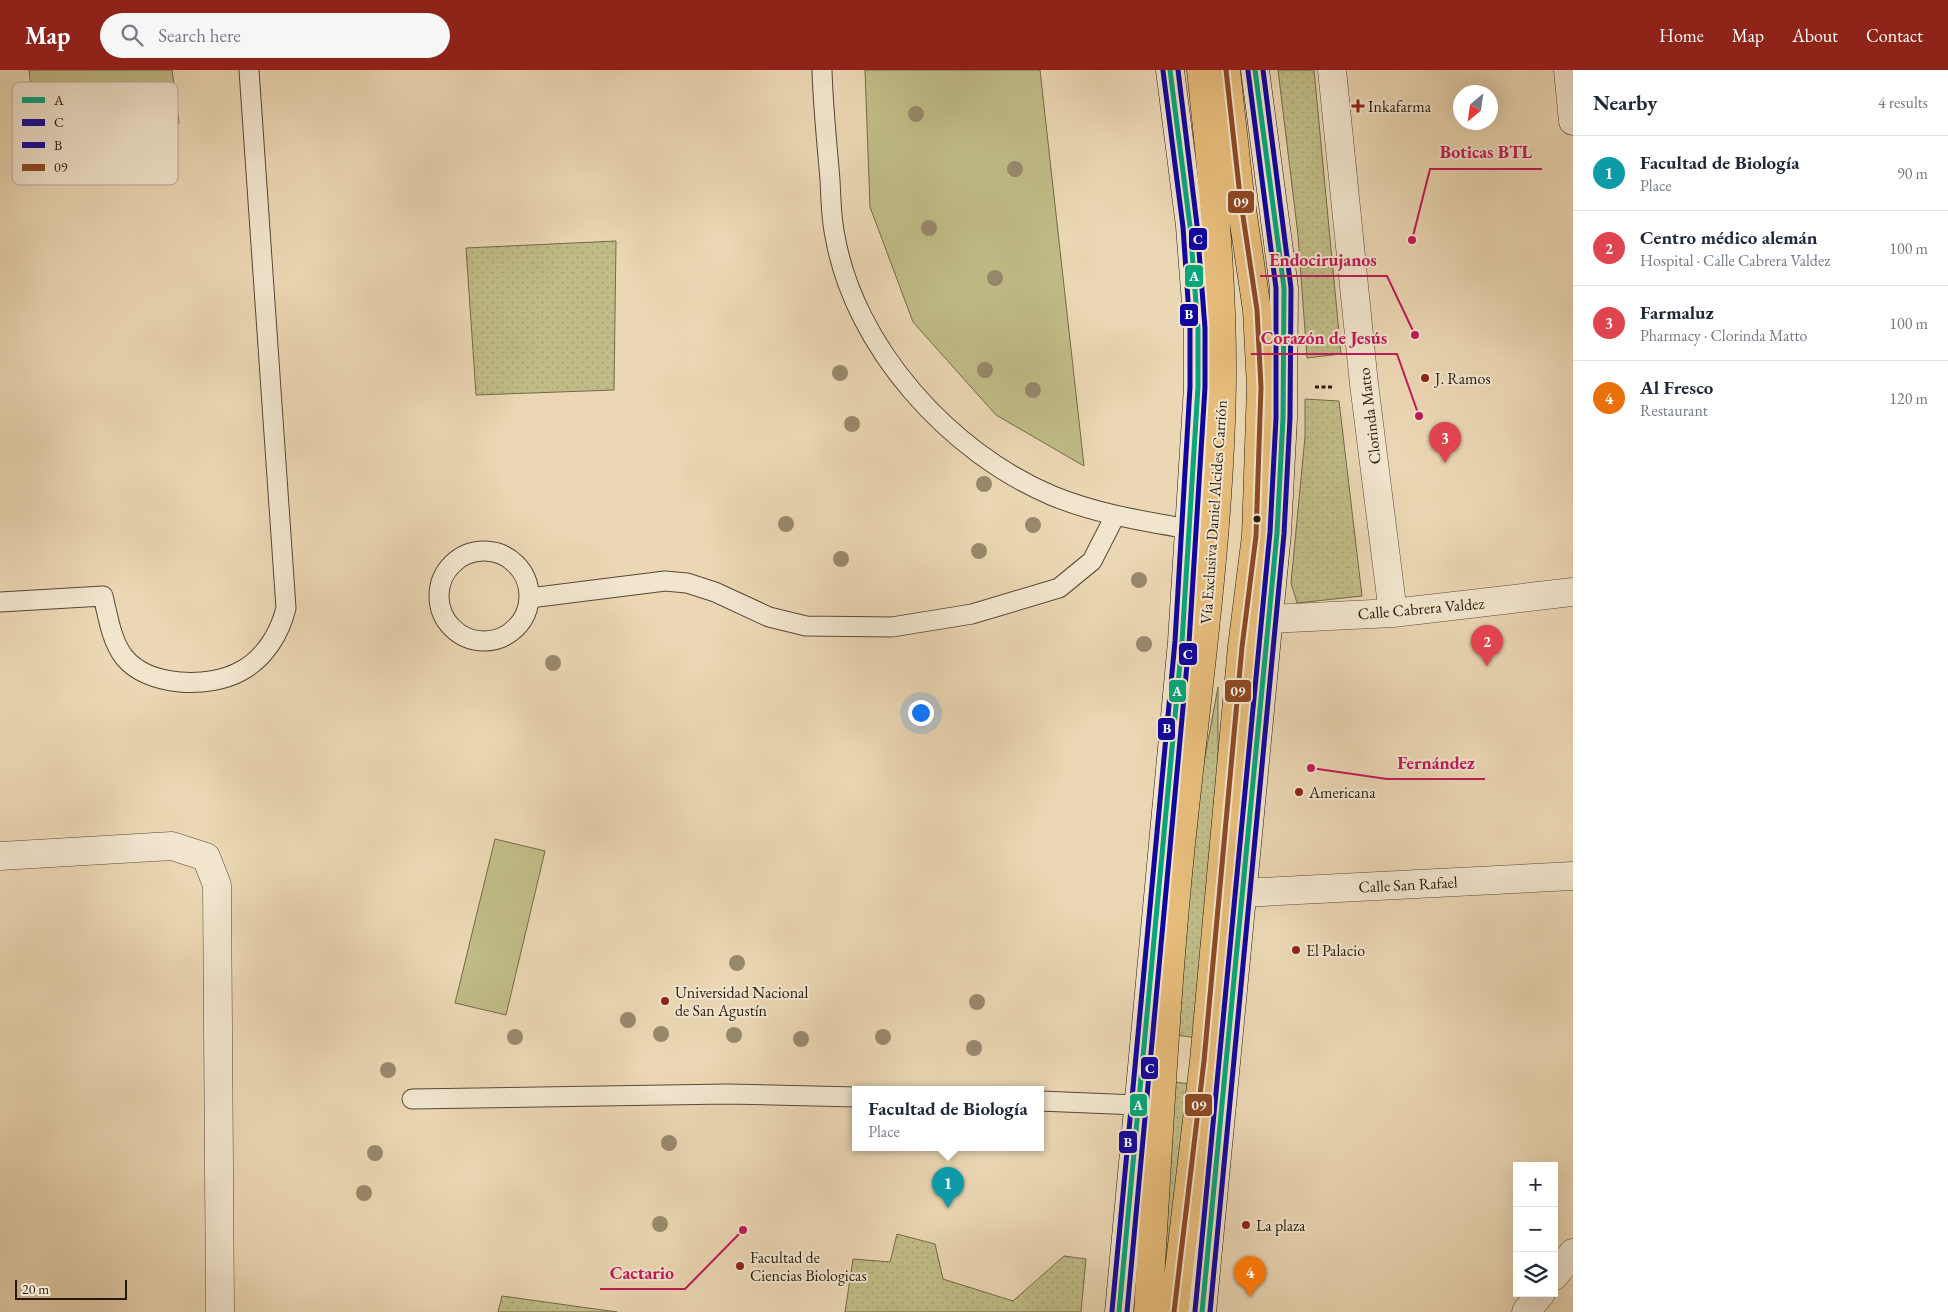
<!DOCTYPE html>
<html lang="en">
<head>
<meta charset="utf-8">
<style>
	body { margin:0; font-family:"EB Garamond",serif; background:#f6f6f7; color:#1f2937 }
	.controls { position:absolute; right:15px; bottom:15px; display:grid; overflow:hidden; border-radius:0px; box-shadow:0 5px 20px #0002 }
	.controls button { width:45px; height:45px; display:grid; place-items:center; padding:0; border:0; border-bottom:1px solid #e0e1e3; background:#fff; color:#1f2937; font:25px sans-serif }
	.compass { position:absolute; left:1453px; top:15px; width:45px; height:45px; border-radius:50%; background:#fff; box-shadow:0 5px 20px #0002; rotate:209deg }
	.scale { position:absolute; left:15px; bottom:12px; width:112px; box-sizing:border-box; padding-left:5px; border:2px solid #26190c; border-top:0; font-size:14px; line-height:18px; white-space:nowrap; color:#26190c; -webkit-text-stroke:4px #f2e5ce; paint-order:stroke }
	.you { position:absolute; left:920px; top:642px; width:18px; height:18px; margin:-12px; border:4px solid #fff; border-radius:50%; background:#1a73e8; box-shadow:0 0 0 8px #1a73e833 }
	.badge { display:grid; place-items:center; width:32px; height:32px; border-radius:50%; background:#8f2418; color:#fff; font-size:16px; font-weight:700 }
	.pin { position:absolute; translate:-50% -41px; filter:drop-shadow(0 1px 2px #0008) }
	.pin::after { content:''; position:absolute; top:26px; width:18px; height:15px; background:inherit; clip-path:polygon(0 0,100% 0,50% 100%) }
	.popup { position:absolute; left:852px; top:1016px; width:192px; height:65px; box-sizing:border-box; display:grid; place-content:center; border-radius:0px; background:#fff; filter:drop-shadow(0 1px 4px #0005); font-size:16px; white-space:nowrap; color:#747a83 }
	.popup b { font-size:19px; color:#1f2937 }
	.popup::after { content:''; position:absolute; left:50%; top:100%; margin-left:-10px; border:10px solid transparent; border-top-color:#fff }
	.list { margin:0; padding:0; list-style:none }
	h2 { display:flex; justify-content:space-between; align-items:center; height:65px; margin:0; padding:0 20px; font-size:21px }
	h2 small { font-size:16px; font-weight:400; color:#747a83 }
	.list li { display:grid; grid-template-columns:32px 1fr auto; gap:15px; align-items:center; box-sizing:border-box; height:75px; padding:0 20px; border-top:1px solid #e0e1e3 }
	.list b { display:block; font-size:19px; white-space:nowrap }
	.list p { margin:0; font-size:16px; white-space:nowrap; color:#747a83 }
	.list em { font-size:16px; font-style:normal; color:#747a83 }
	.icon { flex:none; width:28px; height:28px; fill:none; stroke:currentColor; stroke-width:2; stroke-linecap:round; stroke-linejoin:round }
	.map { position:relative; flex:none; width:1573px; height:1242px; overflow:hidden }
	header { display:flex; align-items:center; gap:30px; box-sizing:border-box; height:70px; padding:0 25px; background:#8f2418; color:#fff }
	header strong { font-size:24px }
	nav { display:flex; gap:28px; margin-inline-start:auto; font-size:18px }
	.search { width:350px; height:45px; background:#f6f6f7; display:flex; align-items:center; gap:12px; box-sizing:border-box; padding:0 18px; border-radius:28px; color:#747a83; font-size:19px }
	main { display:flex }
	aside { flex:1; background:#fff }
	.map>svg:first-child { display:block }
	.grass { fill:url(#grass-dots); stroke:#736a4a }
	.park { fill:#c0bc87; stroke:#736a4a }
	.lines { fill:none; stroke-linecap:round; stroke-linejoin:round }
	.service-casing { stroke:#574836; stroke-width:21 }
	.minor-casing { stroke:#574836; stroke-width:29 }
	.secondary-casing { stroke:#26190c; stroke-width:29 }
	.primary-casing { stroke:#26190c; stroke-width:29 }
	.path { stroke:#26190c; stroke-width:3; stroke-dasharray:4 2.5; stroke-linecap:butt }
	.service { stroke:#f2e5ce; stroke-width:19 }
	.minor { stroke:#f2e5ce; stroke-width:28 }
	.secondary { stroke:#f2e5ce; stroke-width:28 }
	.primary { stroke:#e6bc7a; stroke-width:28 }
	.bus-1-casing { stroke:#f2e5ce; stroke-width:9 }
	.bus-2-casing { stroke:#f2e5ce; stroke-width:9 }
	.bus-3-casing { stroke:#f2e5ce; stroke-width:9 }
	.bus-4-casing { stroke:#f2e5ce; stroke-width:9 }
	.bus-1 { stroke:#08a67a; stroke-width:5 }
	.bus-2 { stroke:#10069f; stroke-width:5 }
	.bus-3 { stroke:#10069f; stroke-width:5 }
	.bus-4 { stroke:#8d4925; stroke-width:5 }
	.tree { fill:#98896c }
	.poi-dot { fill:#8f2418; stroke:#f2e5ce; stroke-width:2 }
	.bus-dot { fill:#26190c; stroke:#f2e5ce; stroke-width:2 }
	.labels { text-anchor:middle; stroke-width:4; stroke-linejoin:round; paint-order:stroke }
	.poi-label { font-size:16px; fill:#26190c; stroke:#f2e5ce; text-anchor:start }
	.street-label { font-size:16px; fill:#26190c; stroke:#f2e5ce }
	.key { fill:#f2e5ce; stroke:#b5a894; stroke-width:1 }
	.key-label { font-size:14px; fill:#26190c }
	.leader { fill:none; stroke:#c2185b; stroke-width:2 }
	.callout-dot { fill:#c2185b; stroke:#f2e5ce; stroke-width:2 }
	.callout-label { font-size:18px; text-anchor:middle; font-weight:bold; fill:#c2185b; stroke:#f2e5ce; stroke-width:4; stroke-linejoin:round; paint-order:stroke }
	.line-badge { stroke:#f2e5ce; stroke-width:2 }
	.badge-label { font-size:14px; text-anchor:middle; font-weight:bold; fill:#fff }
</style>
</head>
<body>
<header>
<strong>Map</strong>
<div class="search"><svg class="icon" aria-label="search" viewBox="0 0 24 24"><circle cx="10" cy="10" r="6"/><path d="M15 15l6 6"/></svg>Search here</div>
<nav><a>Home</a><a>Map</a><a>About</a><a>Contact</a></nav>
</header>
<main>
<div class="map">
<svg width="1573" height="1242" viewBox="0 0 1573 1242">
	<defs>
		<pattern id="grass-dots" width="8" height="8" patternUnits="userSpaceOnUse" patternTransform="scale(1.25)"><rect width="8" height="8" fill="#c0bc87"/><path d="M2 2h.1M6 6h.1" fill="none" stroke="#a5a173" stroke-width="1.8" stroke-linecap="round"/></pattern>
	</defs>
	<rect width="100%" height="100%" fill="#ebd7b3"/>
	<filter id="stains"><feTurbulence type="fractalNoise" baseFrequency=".004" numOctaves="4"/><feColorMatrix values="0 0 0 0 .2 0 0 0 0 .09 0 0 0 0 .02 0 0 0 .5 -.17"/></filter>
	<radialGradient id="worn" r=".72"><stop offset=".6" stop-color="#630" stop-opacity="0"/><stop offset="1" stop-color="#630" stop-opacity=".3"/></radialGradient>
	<!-- grass -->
	<path class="grass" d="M1278 0H1314L1341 284 1307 288 1298 165Z
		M616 171 614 320 476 325 466 178Z
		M1305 329 1339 331 1362 526 1297 533 1291 513 1305 367Z
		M1218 617V729L1196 968 1177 965 1196 735Z
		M1174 1012 1191 1014 1161 1242Z
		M897 1164 935 1174 943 1209 1013 1231 1064 1186 1086 1189 1081 1242H845L853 1189 890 1192Z
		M502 1226 617 1242H498Z"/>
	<!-- park -->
	<path class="park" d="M29 0H172L179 53 37 69Z
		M865 0H1040L1084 396 996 345 913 252 870 137Z
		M495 769 545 781 506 945 455 933Z"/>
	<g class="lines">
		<defs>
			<path id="service" d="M822 0C823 37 827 73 830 110 831 128 831 148 835 166 854 277 950 383 1053 426 1097 444 1143 451 1189 459
				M439 526a45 45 0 1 1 90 0a45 45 0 1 1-90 0Z
				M530 528 665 511 687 513 715 522 769 547 806 556 892 557 972 544 1059 518 1092 491 1115 446
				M0 532 103 526C108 546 111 570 124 587 148 617 209 619 241 601 265 588 280 563 286 538L249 0
				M412 1029 727 1024 856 1027
				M1040 1031 1137 1035"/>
			<path id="minor" d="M1332 0 1364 314 1393 543
				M1568 0 1573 51
				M1268 549 1393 543 1573 522
				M0 786 172 776 206 787 217 815 220 1242
				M1242 823 1573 806
				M1554 1206 1573 1183
				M1526 1242 1541 1223"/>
			<path id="secondary" d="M1119 1242 1182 572 1198 317V259L1190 156 1170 0
				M1202 1242 1277 463 1283 348 1284 218 1255 0"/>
			<path id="primary" d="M1148 1242C1158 1086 1165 929 1181 774 1197 620 1220 467 1222 312 1223 208 1212 104 1201 0
				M1174 1242 1204 991 1242 577 1256 466 1261 317 1257 240 1240 126 1226 0"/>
		</defs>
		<!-- service casing -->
		<use href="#service" class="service-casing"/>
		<!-- minor casing -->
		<use href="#minor" class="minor-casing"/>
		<!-- secondary casing -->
		<use href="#secondary" class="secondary-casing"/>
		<!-- primary casing -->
		<use href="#primary" class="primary-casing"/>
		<!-- path -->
		<path class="path" d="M1315 317H1332"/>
		<!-- service -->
		<use href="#service" class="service"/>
		<!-- minor -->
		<use href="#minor" class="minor"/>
		<!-- secondary -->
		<use href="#secondary" class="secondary"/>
		<!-- primary -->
		<use href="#primary" class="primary"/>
		<defs>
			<path id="bus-1" d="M1119 1242 1182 572 1198 317V259L1190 156 1170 0
				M1202 1242 1277 463 1283 348 1284 218 1255 0"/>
			<path id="bus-2" d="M1127 1242 1189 573 1205 317V258L1197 155 1178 0
				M1210 1242 1284 464 1290 348 1291 218 1263 0"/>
			<path id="bus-3" d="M1112 1241 1175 571 1190 317V259L1183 157 1163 1
				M1195 1241 1270 462 1276 348V218L1248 1"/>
			<path id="bus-4" d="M1174 1242 1204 991 1242 577 1256 466 1261 317 1257 240 1240 126 1226 0"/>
		</defs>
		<!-- bus-1 casing -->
		<use href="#bus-1" class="bus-1-casing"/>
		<!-- bus-2 casing -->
		<use href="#bus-2" class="bus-2-casing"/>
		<!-- bus-3 casing -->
		<use href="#bus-3" class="bus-3-casing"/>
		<!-- bus-4 casing -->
		<use href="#bus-4" class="bus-4-casing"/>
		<!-- bus-1 -->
		<use href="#bus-1" class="bus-1"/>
		<!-- bus-2 -->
		<use href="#bus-2" class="bus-2"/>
		<!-- bus-3 -->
		<use href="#bus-3" class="bus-3"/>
		<!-- bus-4 -->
		<use href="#bus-4" class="bus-4"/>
	</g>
	<!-- trees -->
	<g class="tree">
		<circle cx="916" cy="44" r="8"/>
		<circle cx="1015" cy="99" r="8"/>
		<circle cx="929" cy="158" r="8"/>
		<circle cx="995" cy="208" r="8"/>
		<circle cx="985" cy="300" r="8"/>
		<circle cx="840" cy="303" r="8"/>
		<circle cx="1033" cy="320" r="8"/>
		<circle cx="852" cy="354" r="8"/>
		<circle cx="984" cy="414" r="8"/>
		<circle cx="786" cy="454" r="8"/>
		<circle cx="1033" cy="455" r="8"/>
		<circle cx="979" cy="481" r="8"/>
		<circle cx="841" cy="489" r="8"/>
		<circle cx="1139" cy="510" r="8"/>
		<circle cx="1144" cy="574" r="8"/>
		<circle cx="553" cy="593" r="8"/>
		<circle cx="737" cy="893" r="8"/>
		<circle cx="977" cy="932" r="8"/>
		<circle cx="628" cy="950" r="8"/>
		<circle cx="661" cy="964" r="8"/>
		<circle cx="734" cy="965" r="8"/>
		<circle cx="515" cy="967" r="8"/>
		<circle cx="883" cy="967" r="8"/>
		<circle cx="801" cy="969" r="8"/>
		<circle cx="974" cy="978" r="8"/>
		<circle cx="388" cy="1000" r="8"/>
		<circle cx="669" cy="1073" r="8"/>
		<circle cx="375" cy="1083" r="8"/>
		<circle cx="364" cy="1123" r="8"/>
		<circle cx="660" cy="1154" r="8"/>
	</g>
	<!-- markers -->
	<g class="poi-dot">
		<path d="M1355.5 28.5h5v5h5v5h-5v5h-5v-5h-5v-5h5z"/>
		<circle cx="1425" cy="308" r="5"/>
		<circle cx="1299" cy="722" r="5"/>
		<circle cx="1296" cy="880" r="5"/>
		<circle cx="665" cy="931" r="5"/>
		<circle cx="1246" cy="1155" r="5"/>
		<circle cx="740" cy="1196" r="5"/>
	</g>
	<circle class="bus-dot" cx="1257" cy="449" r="4.5"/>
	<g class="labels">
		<!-- poi labels -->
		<g class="poi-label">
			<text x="1368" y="42">Inkafarma</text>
			<text x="1435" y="314">J. Ramos</text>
			<text x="1309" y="728">Americana</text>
			<text x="1306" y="886">El Palacio</text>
			<text x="675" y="928">Universidad Nacional<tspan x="675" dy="18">de San Agustín</tspan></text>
			<text x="1256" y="1161">La plaza</text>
			<text x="750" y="1193">Facultad de<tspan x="750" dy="18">Ciencias Biologicas</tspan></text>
		</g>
		<!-- street labels -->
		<g class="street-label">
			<text transform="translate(1369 346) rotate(-97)" y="6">Clorinda Matto</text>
			<text transform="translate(1213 442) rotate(-86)" y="6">Vía Exclusiva Daniel Alcides Carrión</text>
			<text transform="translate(1421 538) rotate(-5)" y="6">Calle Cabrera Valdez</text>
			<text transform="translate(1408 814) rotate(-3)" y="6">Calle San Rafael</text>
		</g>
	</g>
	<!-- legend -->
	<rect x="12" y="12" width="166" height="103" rx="8" class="key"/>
	<rect x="22" y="27" width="23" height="6" fill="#08a67a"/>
	<rect x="22" y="49" width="23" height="7" fill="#10069f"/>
	<rect x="22" y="72" width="23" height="6" fill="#10069f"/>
	<rect x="22" y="94" width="23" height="7" fill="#8d4925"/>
	<g class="key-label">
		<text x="54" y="35">A</text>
		<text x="54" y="57">C</text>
		<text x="54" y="80">B</text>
		<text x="54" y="102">09</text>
	</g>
	<!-- callouts -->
	<path class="leader" d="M1412 170L1430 99H1542M1415 265L1387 206H1260M1419 346L1397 284H1251M1311 698L1387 709H1485M743 1160L685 1219H600"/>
	<g class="callout-dot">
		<circle cx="1412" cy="170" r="5"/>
		<circle cx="1415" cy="265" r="5"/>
		<circle cx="1419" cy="346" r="5"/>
		<circle cx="1311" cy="698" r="5"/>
		<circle cx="743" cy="1160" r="5"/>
	</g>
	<g class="callout-label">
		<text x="1486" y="88">Boticas BTL</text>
		<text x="1323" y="196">Endocirujanos</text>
		<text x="1324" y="274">Corazón de Jesús</text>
		<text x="1436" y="699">Fernández</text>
		<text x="642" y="1209">Cactario</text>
	</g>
	<g class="line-badge">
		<rect x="1227" y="120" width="28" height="24" rx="5" fill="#8d4925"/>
		<rect x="1188" y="157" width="20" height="24" rx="5" fill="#10069f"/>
		<rect x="1184" y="194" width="20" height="24" rx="5" fill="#08a67a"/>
		<rect x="1179" y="233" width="20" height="24" rx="5" fill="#10069f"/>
		<rect x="1178" y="572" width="20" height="24" rx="5" fill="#10069f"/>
		<rect x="1224" y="609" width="28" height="24" rx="5" fill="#8d4925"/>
		<rect x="1168" y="609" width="19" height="24" rx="5" fill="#08a67a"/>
		<rect x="1157" y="647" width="19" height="24" rx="5" fill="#10069f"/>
		<rect x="1140" y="986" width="19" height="24" rx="5" fill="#10069f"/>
		<rect x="1129" y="1023" width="19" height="24" rx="5" fill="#08a67a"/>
		<rect x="1184" y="1023" width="29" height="24" rx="5" fill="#8d4925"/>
		<rect x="1118" y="1060" width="20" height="24" rx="5" fill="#10069f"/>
	</g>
	<g class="badge-label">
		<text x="1241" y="137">09</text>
		<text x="1198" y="174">C</text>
		<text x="1194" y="211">A</text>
		<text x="1189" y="249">B</text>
		<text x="1188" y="589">C</text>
		<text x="1238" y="626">09</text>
		<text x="1177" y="626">A</text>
		<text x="1167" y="663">B</text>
		<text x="1150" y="1003">C</text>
		<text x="1138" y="1040">A</text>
		<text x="1199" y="1040">09</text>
		<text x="1128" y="1077">B</text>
	</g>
	<rect width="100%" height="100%" filter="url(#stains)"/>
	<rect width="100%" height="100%" fill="url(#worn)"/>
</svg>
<div class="controls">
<button>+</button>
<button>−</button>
<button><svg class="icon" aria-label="layers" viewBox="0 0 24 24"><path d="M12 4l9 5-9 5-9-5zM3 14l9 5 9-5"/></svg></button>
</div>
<svg class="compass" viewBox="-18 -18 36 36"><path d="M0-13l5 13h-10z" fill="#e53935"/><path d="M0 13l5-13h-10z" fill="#747a83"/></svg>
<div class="scale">20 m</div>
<div class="you"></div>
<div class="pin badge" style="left:948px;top:1138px;background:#0f9aa8">1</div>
<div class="popup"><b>Facultad de Biología</b>Place</div>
<div class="pin badge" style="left:1487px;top:596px;background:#e0444e">2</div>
<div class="pin badge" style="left:1445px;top:393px;background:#e0444e">3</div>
<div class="pin badge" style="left:1250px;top:1227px;background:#e8710a">4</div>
</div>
<aside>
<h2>Nearby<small>4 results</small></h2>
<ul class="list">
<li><span class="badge" style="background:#0f9aa8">1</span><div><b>Facultad de Biología</b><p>Place</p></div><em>90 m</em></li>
<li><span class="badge" style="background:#e0444e">2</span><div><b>Centro médico alemán</b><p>Hospital · Calle Cabrera Valdez</p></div><em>100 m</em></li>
<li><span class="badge" style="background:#e0444e">3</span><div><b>Farmaluz</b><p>Pharmacy · Clorinda Matto</p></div><em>100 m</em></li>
<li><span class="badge" style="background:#e8710a">4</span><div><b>Al Fresco</b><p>Restaurant</p></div><em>120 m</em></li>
</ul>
</aside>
</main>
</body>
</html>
